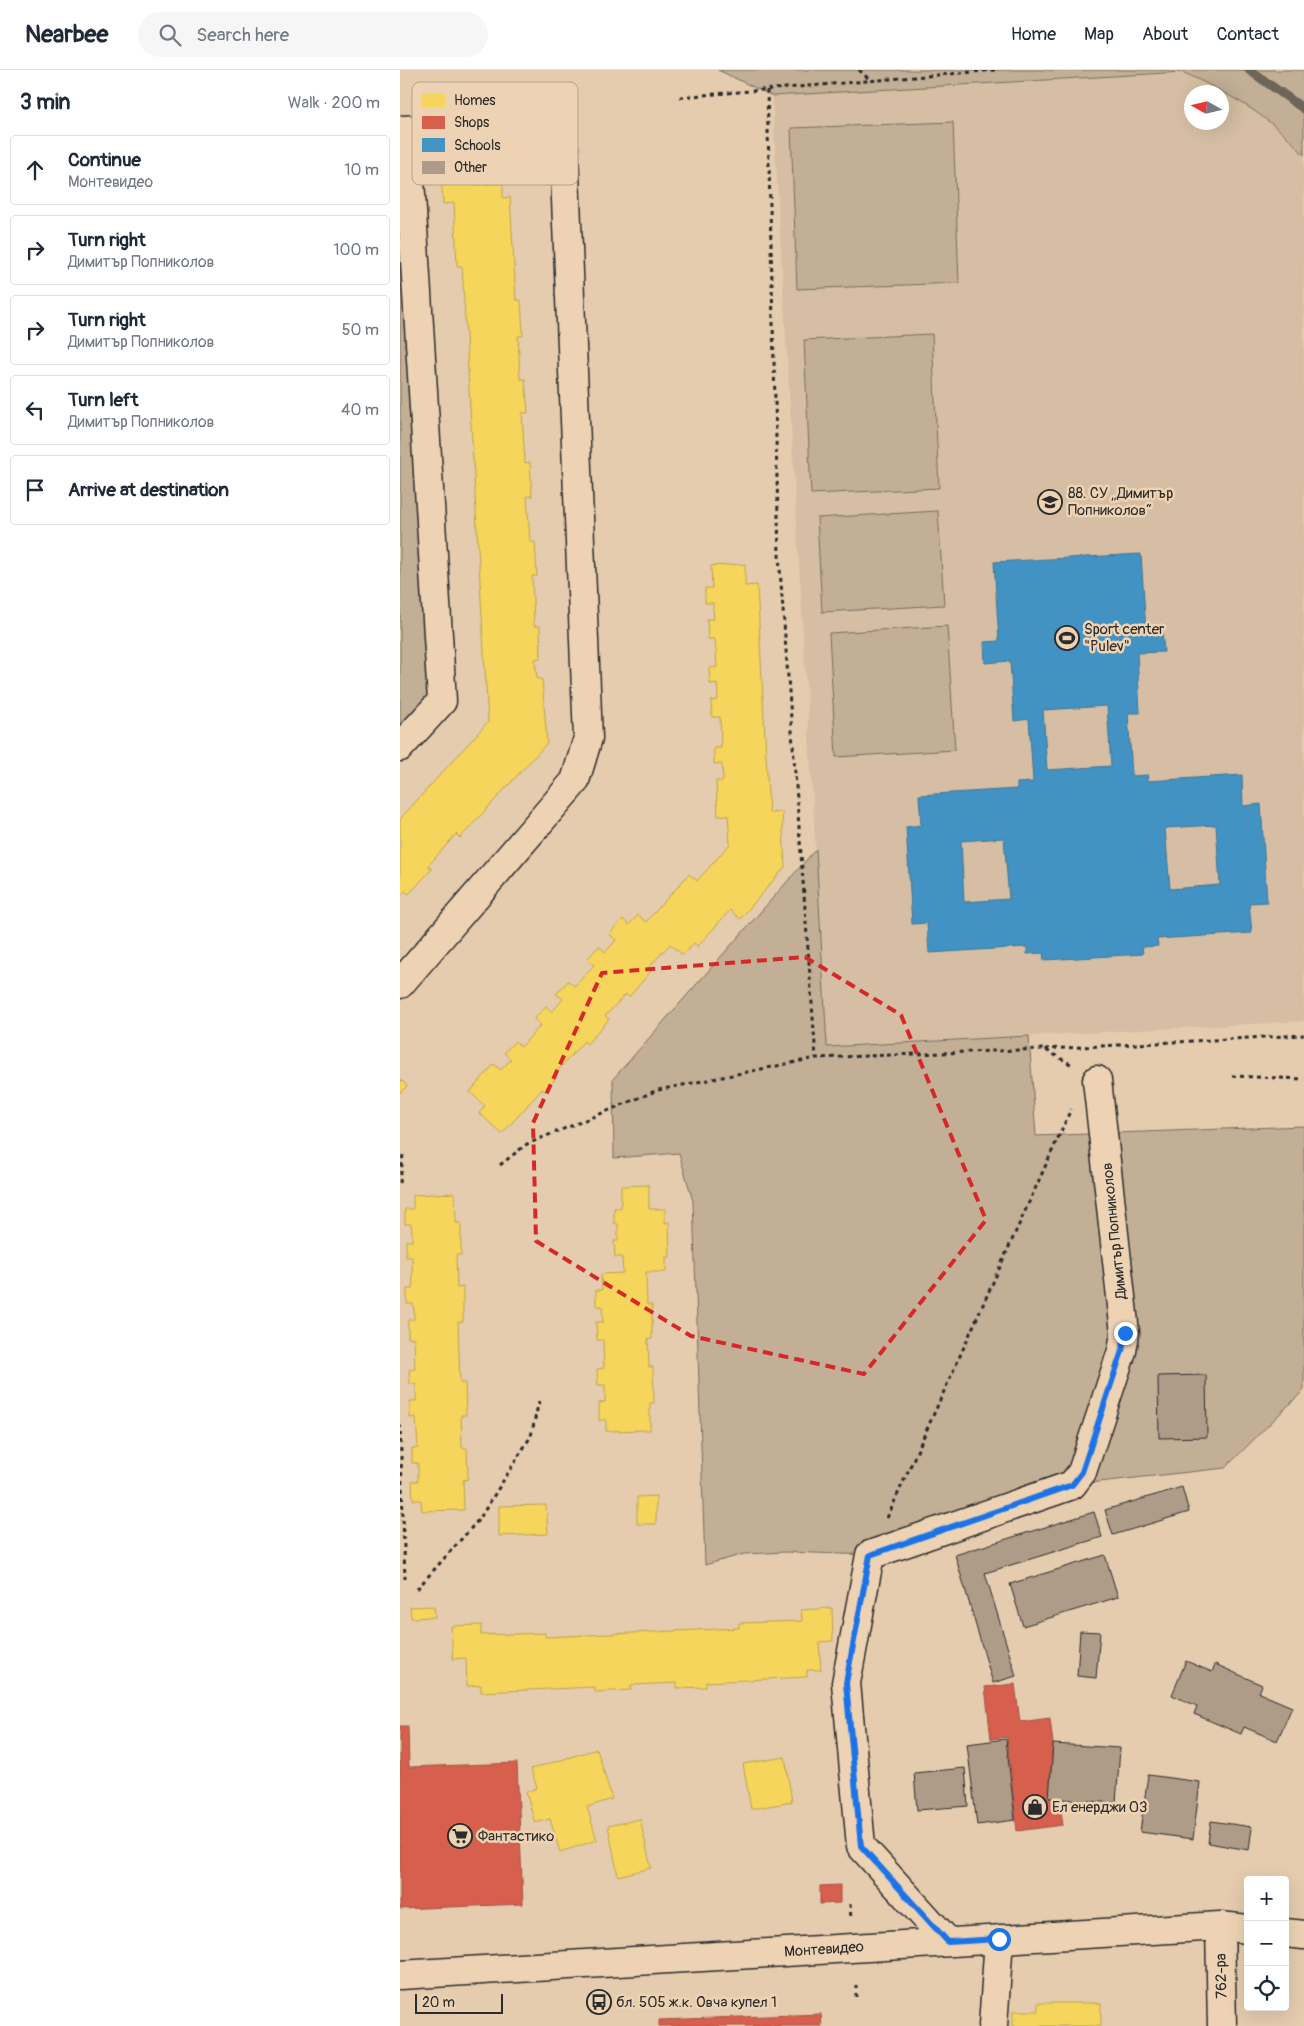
<!DOCTYPE html>
<html lang="en">
<head>
<meta charset="utf-8">
<style>
	body { margin:0; font-family:Pangolin,sans-serif; background:#f6f6f7; color:#1f2937 }
	.controls { position:absolute; right:15px; bottom:15px; display:grid; overflow:hidden; border-radius:5px; box-shadow:0 5px 20px #0002 }
	.controls button { width:45px; height:45px; display:grid; place-items:center; padding:0; border:0; border-bottom:1px solid #e0e1e3; background:#fff; color:#1f2937; font:25px sans-serif }
	.compass { position:absolute; left:784px; top:15px; width:45px; height:45px; border-radius:50%; background:#fff; box-shadow:0 5px 20px #0002; rotate:278deg }
	.scale { position:absolute; left:15px; bottom:12px; width:88px; box-sizing:border-box; padding-left:5px; border:2px solid #2b2b2b; border-top:0; font-size:14px; line-height:18px; white-space:nowrap; color:#2b2b2b; -webkit-text-stroke:4px #edd3b4; paint-order:stroke }
	.stop { position:absolute; width:15px; height:15px; margin:-11px; border:4px solid #1a73e8; border-radius:50%; background:#fff }
	.stop.end { background:#1a73e8; border-color:#fff; box-shadow:0 1px 5px #0008 }
	.list { margin:0; padding:0; list-style:none }
	h2 { display:flex; justify-content:space-between; align-items:center; height:65px; margin:0; padding:0 20px; font-size:21px }
	h2 small { font-size:16px; font-weight:400; color:#747a83 }
	.list li { display:grid; grid-template-columns:32px 1fr auto; gap:15px; align-items:center; box-sizing:border-box; height:70px; margin:0 10px 10px; padding:0 10px; border:1px solid #e0e1e3; border-radius:5px }
	.list b { display:block; font-size:19px; white-space:nowrap }
	.list p { margin:0; font-size:16px; white-space:nowrap; color:#747a83 }
	.list em { font-size:16px; font-style:normal; color:#747a83 }
	.icon { flex:none; width:28px; height:28px; fill:none; stroke:currentColor; stroke-width:2; stroke-linecap:round; stroke-linejoin:round }
	.map { position:relative; flex:none; width:904px; height:1956px; overflow:hidden }
	header { display:flex; align-items:center; gap:30px; box-sizing:border-box; height:70px; padding:0 25px; background:#fff; border-bottom:1px solid #e0e1e3 }
	header strong { font-size:24px }
	nav { display:flex; gap:28px; margin-inline-start:auto; font-size:18px }
	.search { width:350px; height:45px; background:#f6f6f7; display:flex; align-items:center; gap:12px; box-sizing:border-box; padding:0 18px; border-radius:28px; color:#747a83; font-size:19px }
	main { display:flex }
	aside { flex:1; background:#fff }
	.map>svg:first-child { display:block }
	.built { fill:#d5bea3; fill-rule:evenodd }
	.green { fill:#c3af96; stroke:#776d60 }
	.homes { fill:#f6d55c; stroke:#b9a24d }
	.shops { fill:#d6604d; stroke:#a35043 }
	.schools { fill:#4393c3; stroke:#3c7495; fill-rule:evenodd }
	.lines { fill:none; stroke-linecap:round; stroke-linejoin:round }
	.stream { stroke:#6d6559; stroke-width:9 }
	.building { fill:#af9c88; stroke:#2b2b2b }
	.minor-casing { stroke:#2b2b2b; stroke-width:31 }
	.path { stroke:#2b2b2b; stroke-width:3; stroke-dasharray:4 4; stroke-linecap:butt }
	.minor { stroke:#edd3b4; stroke-width:28 }
	.route { stroke:#1a73e8; stroke-width:6 }
	.marked { fill:none; stroke:#d62828; stroke-width:4; stroke-dasharray:10 6; stroke-linejoin:round }
	.labels { text-anchor:middle; stroke-width:5; stroke-linejoin:round; paint-order:stroke }
	.poi-label { font-size:15px; fill:#2b2b2b; stroke:#edd3b4; text-anchor:start }
	.street-label { font-size:15px; fill:#2b2b2b; stroke:#edd3b4 }
	.key { fill:#edd3b4; stroke:#b3a18b; stroke-width:1 }
	.key-label { font-size:14px; fill:#2b2b2b }
</style>
</head>
<body>
<header>
<strong>Nearbee</strong>
<div class="search"><svg class="icon" aria-label="search" viewBox="0 0 24 24"><circle cx="10" cy="10" r="6"/><path d="M15 15l6 6"/></svg>Search here</div>
<nav><a>Home</a><a>Map</a><a>About</a><a>Contact</a></nav>
</header>
<main>
<aside>
<h2>3 min<small>Walk · 200 m</small></h2>
<ul class="list">
<li><svg class="icon" aria-label="ahead" viewBox="0 0 24 24"><path d="M12 20V5M6 11l6-6 6 6"/></svg><div><b>Continue</b><p>Монтевидео</p></div><em>10 m</em></li>
<li><svg class="icon" aria-label="right" viewBox="0 0 24 24"><path d="M7 20v-9h11M14 6l5 5-5 5"/></svg><div><b>Turn right</b><p>Димитър Попниколов</p></div><em>100 m</em></li>
<li><svg class="icon" aria-label="right" viewBox="0 0 24 24"><path d="M7 20v-9h11M14 6l5 5-5 5"/></svg><div><b>Turn right</b><p>Димитър Попниколов</p></div><em>50 m</em></li>
<li><svg class="icon" aria-label="left" viewBox="0 0 24 24"><path d="M17 20v-9H6M10 6l-5 5 5 5"/></svg><div><b>Turn left</b><p>Димитър Попниколов</p></div><em>40 m</em></li>
<li><svg class="icon" aria-label="arrive" viewBox="0 0 24 24"><path d="M6 21V4h12l-3 4 3 4H6"/></svg><div><b>Arrive at destination</b></div></li>
</ul>
</aside>
<div class="map">
<svg width="904" height="1956" viewBox="0 0 904 1956">
	<rect width="100%" height="100%" fill="#e5ccaf"/>
	<filter id="ink" filterUnits="userSpaceOnUse"><feTurbulence type="fractalNoise" baseFrequency=".02" numOctaves="2"/><feDisplacementMap in="SourceGraphic" scale="10" xChannelSelector="R" yChannelSelector="G"/><feConvolveMatrix kernelMatrix="1 2 1 2 8 2 1 2 1" color-interpolation-filters="sRGB"/></filter>
	<g filter="url(#ink)">
		<!-- built -->
		<path class="built" d="M782 2 815 17 846 35 875 57 904 85V951L427 977 372 26ZM792 22H822V52H792Z"/>
		<!-- green -->
		<path class="green" d="M318 0H904V85C872 47 827 22 782 2L372 26Z
			M553 52 559 213 397 219 391 58Z
			M0 60 42 631 0 677Z
			M532 264 539 418 411 424 404 270Z
			M538 441 544 535 422 542 417 448Z
			M547 556 555 680 436 687 429 563Z
			M416 779 427 977 629 966 636 1066 904 1056V1320L825 1398 672 1415 470 1485 386 1482 344 1484 305 1495 293 1131 279 1083 214 1088 213 1009Z"/>
		<!-- homes -->
		<path class="homes" d="M74 101 75 115 103 113V128L110 127 116 230H121L123 266H118L120 309H125L128 343H122L125 393 130 392 132 426H127L130 472H135L137 506H132L134 556H140L141 588 135 589 137 609H142L147 673 60 768 56 764 28 796 32 799 9 824 5 821 0 826V749L88 652 62 196H57L54 133 43 134 41 103Z
			M345 494V516L357 515 369 743 382 742 385 797 340 849 330 840 298 876 294 873 283 885 270 874 249 897 252 900 229 927 226 924 205 946 209 949 187 974 184 971 154 1005 157 1007 145 1021 142 1019 102 1064 79 1043 85 1036 70 1022 94 994 101 1000 111 989 104 983 115 971 121 977 141 955 134 949 146 936 152 942 163 929 156 924 168 911 175 916 194 895 187 889 199 876 205 882 211 876 216 870 209 864 223 849 229 855 238 845 246 852 289 804 297 811 330 774 328 745 318 746 316 711H323L322 694H314V678H321L320 647H312L311 631 318 630 317 613 310 614 309 598 317 597 315 569H308L307 549H314L313 540V533H305V518H312L311 496Z
			M0 1009 7 1016 0 1023Z
			M249 1115V1139H265V1153L269 1152 270 1187H266V1202H246L247 1235H252V1269H248L249 1297H253L254 1333H250V1360L206 1361V1350H199V1333L205 1332V1315H198L197 1299 204 1298 203 1270H197L196 1252H203L202 1236H196V1220H202L201 1204 223 1203 222 1187H215L214 1171H218V1154L214 1153V1138H221V1116Z
			M55 1123 56 1153H61V1185H56L57 1218 63 1217V1252H58L60 1313H65L66 1345H61L62 1378H67L68 1409 63 1410 64 1440 22 1441 21 1430H13L12 1411H18V1393H12V1378H18L16 1347 10 1348V1331H16V1314H10L9 1300 15 1299 14 1268H8V1250L14 1249V1241L13 1234H7V1219H13L12 1187H6V1171H12V1161L11 1154H5V1139H13V1125Z
			M256 1426V1454H237V1427Z
			M146 1435 148 1464 99 1466V1436Z
			M34 1536 35 1547 11 1548 10 1537Z
			M432 1538 433 1571 419 1572 421 1600H407V1607L306 1612V1617L277 1618V1613L231 1615V1620L195 1622V1617L81 1622V1615L67 1616 66 1588 53 1589 51 1556 81 1555V1565L145 1563V1567L339 1558V1553L402 1551 401 1540Z
			M197 1679 212 1729 187 1737 197 1770 160 1782 150 1749 135 1753 126 1722 137 1718 131 1699Z
			M385 1687 392 1732 351 1739 343 1694Z
			M240 1749 251 1798 218 1806 208 1756Z
			M638 1933H701V1956H613V1941H638Z"/>
		<!-- shops -->
		<path class="shops" d="M615 1614 620 1652 650 1648 653 1674 649 1728 659 1729 663 1755 617 1761 607 1667 591 1669 585 1617Z
			M0 1656H8L9 1697 117 1693 123 1834 0 1839Z
			M440 1815V1833L420 1834V1816Z
			M421 1944 422 1956H259V1950Z"/>
		<!-- schools -->
		<path class="schools" d="M741 484 746 562 762 561 764 582 737 583 740 643H728L732 706 748 705V711L842 705 843 736 861 734 867 832 849 833 852 863 757 869 758 876 742 877 743 884 644 890 643 883 627 884V877L529 883 527 853 512 854 506 757 521 755 519 725 617 719V713L633 712 629 649 614 651 610 591 585 593 584 572 599 571 594 492ZM707 636 711 696 647 700 643 640ZM816 755 820 815 770 819 765 758ZM604 768 609 829 564 832 561 771Z"/>
		<g class="lines">
			<!-- stream -->
			<path class="stream" d="M849 0 904 39"/>
		</g>
		<!-- building -->
		<path class="building" d="M806 1305 807 1367 759 1368 758 1306Z
			M782 1417 789 1442 713 1465 705 1440Z
			M694 1442 702 1467 585 1503 616 1606 593 1613 555 1485Z
			M705 1485 718 1527 623 1556 610 1514Z
			M680 1561 700 1562 696 1608 677 1606Z
			M786 1591 812 1602 815 1594 862 1615 859 1623 892 1637 877 1671 844 1657 841 1664 794 1644 797 1636 772 1625Z
			M606 1669 615 1750 577 1755 567 1674Z
			M653 1674 720 1678 716 1733 649 1728Z
			M565 1698 568 1736 517 1740 514 1703Z
			M748 1705 800 1712 793 1769 740 1762Z
			M811 1751 852 1757 849 1780 808 1773Z"/>
		<g class="lines">
			<defs>
				<path id="minor" d="M0 60 127 55 164 80 188 668 175 711 0 914
					M0 677 42 631 7 60
					M820 1856 822 1956
					M885 1863 904 1865
					M548 1872 461 1776 446 1613 470 1485 672 1415 682 1402 722 1281 725 1263 697 1010
					M0 1905 820 1856 848 1859
					M593 1956 599 1869"/>
			</defs>
			<!-- minor casing -->
			<use href="#minor" class="minor-casing"/>
			<!-- path -->
			<path class="path" d="M459 0 471 11
				M367 20 379 485 416 988
				M280 27 596 0
				M645 979 904 965
				M832 1006 904 1009
				M100 1095 127 1074 258 1020 416 988 644 979 674 996
				M0 1113 3 1084
				M0 1354 5 1509
				M487 1448 671 1039
				M17 1519 80 1448 131 1366 139 1331
				M450 1834 451 1849
				M456 1915V1927"/>
			<!-- minor -->
			<use href="#minor" class="minor"/>
		</g>
	</g>
	<g class="lines" filter="url(#ink)">
		<!-- route -->
		<path class="route" d="M599 1869 548 1872 461 1776 446 1613 470 1485 672 1415 682 1402 722 1281 725 1263"/>
	</g>
	<!-- marked area -->
	<path class="marked" d="M405 887 501 945 586 1150 464 1304 291 1266 136 1171 133 1053 202 903Z"/>
	<!-- icons -->
	<defs>
		<symbol id="school-ring" viewBox="-11 -11 22 22"><circle r="9.5" fill="#edd3b4" stroke="#2b2b2b" stroke-width="1.5"/><path d="M0-5L7-2L0 1L-7-2ZM-4 1L0 2.5L4 1V4Q0 6-4 4Z" fill="#2b2b2b"/></symbol>
		<symbol id="stadium-ring" viewBox="-11 -11 22 22"><circle r="9.5" fill="#edd3b4" stroke="#2b2b2b" stroke-width="1.5"/><path d="M0-5a6.5 5 0 1 0 0 10a6.5 5 0 1 0 0-10ZM-3.5-1.8h7v3.6h-7Z" fill="#2b2b2b"/></symbol>
		<symbol id="shop-ring" viewBox="-11 -11 22 22"><circle r="9.5" fill="#edd3b4" stroke="#2b2b2b" stroke-width="1.5"/><path d="M-5-2.5h2.3a2.7 3.5 0 0 1 5.4 0H5L5.5 6h-11ZM-1.5-2.5h3a1.5 2.3 0 0 0-3 0Z" fill="#2b2b2b"/></symbol>
		<symbol id="supermarket-ring" viewBox="-11 -11 22 22"><circle r="9.5" fill="#edd3b4" stroke="#2b2b2b" stroke-width="1.5"/><path d="M-6-5.5h2.5l.6 2H6L4.5 2H-2.5L-4.4-4H-6ZM-1.5 3.2a1.3 1.3 0 1 0 .1 0ZM3 3.2a1.3 1.3 0 1 0 .1 0Z" fill="#2b2b2b"/></symbol>
		<symbol id="bus-ring" viewBox="-11 -11 22 22"><circle r="9.5" fill="#edd3b4" stroke="#2b2b2b" stroke-width="1.5"/><path d="M-5-6H5V4H4V6H2V4H-2V6H-4V4H-5ZM-3.5-4V0h7V-4ZM-3.5 1.2v1.5H-2V1.2ZM2 1.2v1.5H3.5V1.2Z" fill="#2b2b2b"/></symbol>
	</defs>
	<g fill-rule="evenodd">
		<use href="#school-ring" x="636" y="418" width="28" height="28"/>
		<use href="#stadium-ring" x="653" y="554" width="28" height="28"/>
		<use href="#shop-ring" x="621" y="1723" width="28" height="28"/>
		<use href="#supermarket-ring" x="46" y="1752" width="28" height="28"/>
		<use href="#bus-ring" x="185" y="1918" width="28" height="28"/>
	</g>
	<g class="labels">
		<!-- poi labels -->
		<g class="poi-label">
			<text x="668" y="428">88. СУ „Димитър<tspan x="668" dy="17">Попниколов“</tspan></text>
			<text x="684" y="564">Sport center<tspan x="684" dy="17">"Pulev"</tspan></text>
			<text x="652" y="1742">Ел енерджи 03</text>
			<text x="78" y="1771">Фантастико</text>
			<text x="216" y="1937">бл. 505 ж.к. Овча купел 1</text>
		</g>
		<!-- street labels -->
		<g class="street-label">
			<text transform="translate(714 1161) rotate(-96)" y="5">Димитър Попниколов</text>
			<text transform="translate(424 1879) rotate(-4)" y="5">Монтевидео</text>
			<text transform="translate(821 1906) rotate(-91)" y="5">762-ра</text>
		</g>
	</g>
	<!-- legend -->
	<rect x="12" y="12" width="166" height="103" rx="8" class="key"/>
	<rect x="22" y="23" width="23" height="14" fill="#f6d55c"/>
	<rect x="22" y="46" width="23" height="13" fill="#d6604d"/>
	<rect x="22" y="68" width="23" height="14" fill="#4393c3"/>
	<rect x="22" y="91" width="23" height="13" fill="#af9c88"/>
	<g class="key-label">
		<text x="54" y="35">Homes</text>
		<text x="54" y="57">Shops</text>
		<text x="54" y="80">Schools</text>
		<text x="54" y="102">Other</text>
	</g>
</svg>
<div class="controls">
<button>+</button>
<button>−</button>
<button><svg class="icon" aria-label="locate" viewBox="0 0 24 24"><circle cx="12" cy="12" r="6"/><path d="M12 2v4M12 18v4M2 12h4M18 12h4"/></svg></button>
</div>
<svg class="compass" viewBox="-18 -18 36 36"><path d="M0-13l5 13h-10z" fill="#e53935"/><path d="M0 13l5-13h-10z" fill="#747a83"/></svg>
<div class="scale">20 m</div>
<div class="stop" style="left:599px;top:1869px"></div>
<div class="stop end" style="left:725px;top:1263px"></div>
</div>
</main>
</body>
</html>
